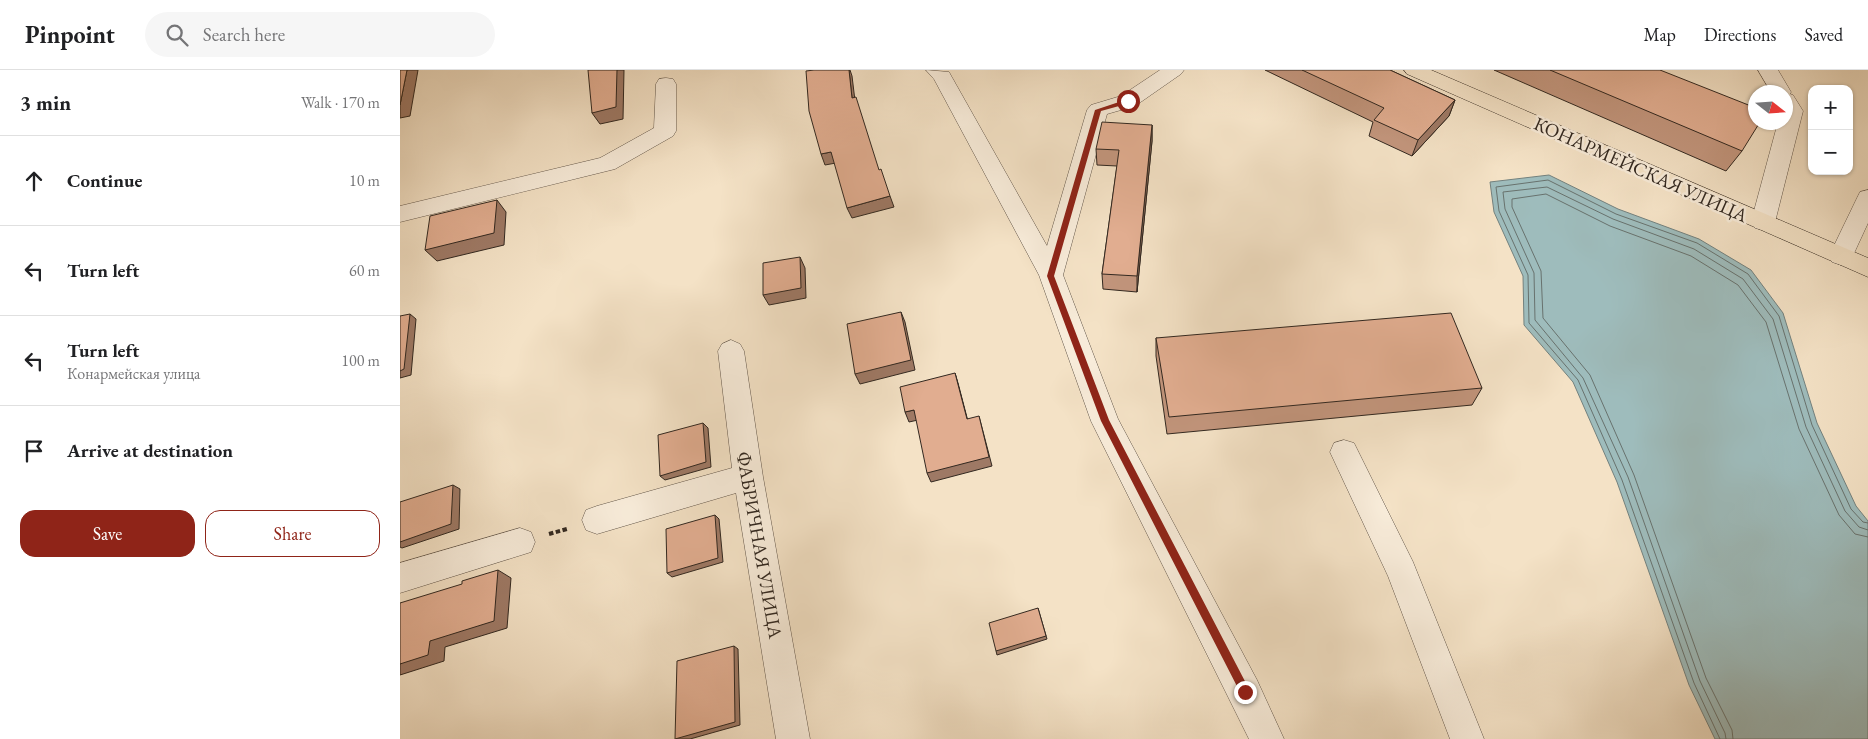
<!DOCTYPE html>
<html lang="en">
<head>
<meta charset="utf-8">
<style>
	body { margin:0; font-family:"EB Garamond",serif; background:#f6f6f6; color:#202124 }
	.controls { position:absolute; right:15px; top:15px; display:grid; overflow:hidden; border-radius:10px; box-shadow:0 1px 4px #0004 }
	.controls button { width:45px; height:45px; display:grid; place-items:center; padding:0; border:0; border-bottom:1px solid #e0e0e0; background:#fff; color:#202124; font:25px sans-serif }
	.compass { position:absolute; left:1348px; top:15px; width:45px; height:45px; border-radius:50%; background:#fff; box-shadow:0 1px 4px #0004; rotate:107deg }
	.stop { position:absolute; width:15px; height:15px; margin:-11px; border:4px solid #8f2418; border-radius:50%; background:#fff }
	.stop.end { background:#8f2418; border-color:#fff; box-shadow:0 1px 5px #0008 }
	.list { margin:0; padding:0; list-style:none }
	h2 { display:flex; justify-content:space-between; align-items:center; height:65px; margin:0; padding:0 20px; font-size:21px }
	h2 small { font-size:16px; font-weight:400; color:#757577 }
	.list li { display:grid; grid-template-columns:32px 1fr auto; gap:15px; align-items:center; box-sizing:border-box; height:90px; padding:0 20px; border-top:1px solid #e0e0e0 }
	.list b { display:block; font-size:19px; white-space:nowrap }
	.list p { margin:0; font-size:16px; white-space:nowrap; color:#757577 }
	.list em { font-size:16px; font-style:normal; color:#757577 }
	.actions { display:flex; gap:10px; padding:15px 20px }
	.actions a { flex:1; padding:11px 0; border:1px solid #8f2418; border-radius:15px; text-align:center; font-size:18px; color:#8f2418 }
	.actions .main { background:#8f2418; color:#fff }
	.icon { flex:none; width:28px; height:28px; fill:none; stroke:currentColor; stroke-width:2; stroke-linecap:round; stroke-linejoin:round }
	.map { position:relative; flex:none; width:1468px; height:669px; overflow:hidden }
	header { display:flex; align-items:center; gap:30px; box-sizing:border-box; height:70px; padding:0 25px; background:#fff; border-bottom:1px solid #e0e0e0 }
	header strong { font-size:24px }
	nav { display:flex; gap:28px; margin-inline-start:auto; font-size:18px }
	.search { width:350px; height:45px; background:#f6f6f6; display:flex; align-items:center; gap:12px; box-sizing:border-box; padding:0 18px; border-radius:28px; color:#757577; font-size:19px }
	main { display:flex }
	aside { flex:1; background:#fff }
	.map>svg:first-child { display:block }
	.water { fill:#9ebcbc; stroke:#73817e }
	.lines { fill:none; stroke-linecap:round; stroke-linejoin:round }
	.shore { stroke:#68726e; stroke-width:1 }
	.minor-casing { stroke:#62564a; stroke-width:1 }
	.major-casing { stroke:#322820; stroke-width:1 }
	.path { stroke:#322820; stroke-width:4; stroke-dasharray:4.5 2.5; stroke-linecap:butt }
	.minor { fill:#f8ecda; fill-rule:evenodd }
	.major { fill:#f4e2c6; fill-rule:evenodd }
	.wall { fill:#c2957c; stroke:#322820 }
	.shaded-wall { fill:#9e7965; stroke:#322820 }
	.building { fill:#e1ad90; stroke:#322820 }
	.route { fill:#8f2418 }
	.labels { text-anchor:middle; stroke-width:5; stroke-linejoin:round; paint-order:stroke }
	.street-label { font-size:19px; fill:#322820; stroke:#f8ecda }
</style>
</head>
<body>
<header>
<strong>Pinpoint</strong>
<div class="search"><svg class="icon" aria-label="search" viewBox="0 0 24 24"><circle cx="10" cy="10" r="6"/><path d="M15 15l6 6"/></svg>Search here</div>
<nav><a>Map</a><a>Directions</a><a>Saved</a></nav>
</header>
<main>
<aside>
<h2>3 min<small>Walk · 170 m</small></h2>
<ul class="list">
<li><svg class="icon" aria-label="ahead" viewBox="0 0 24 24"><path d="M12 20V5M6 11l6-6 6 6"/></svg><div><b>Continue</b></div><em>10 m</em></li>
<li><svg class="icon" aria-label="left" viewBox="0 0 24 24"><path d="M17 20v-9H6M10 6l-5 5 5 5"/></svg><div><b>Turn left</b></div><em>60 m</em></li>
<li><svg class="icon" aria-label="left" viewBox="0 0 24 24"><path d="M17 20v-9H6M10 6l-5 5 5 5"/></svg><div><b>Turn left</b><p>Конармейская улица</p></div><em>100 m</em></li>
<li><svg class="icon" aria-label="arrive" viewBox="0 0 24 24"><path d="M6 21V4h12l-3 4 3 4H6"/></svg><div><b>Arrive at destination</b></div></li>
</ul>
<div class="actions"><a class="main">Save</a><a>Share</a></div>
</aside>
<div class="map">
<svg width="1468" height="669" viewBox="0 0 1468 669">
	<rect width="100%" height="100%" fill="#f4e2c6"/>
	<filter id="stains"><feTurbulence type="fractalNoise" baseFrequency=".004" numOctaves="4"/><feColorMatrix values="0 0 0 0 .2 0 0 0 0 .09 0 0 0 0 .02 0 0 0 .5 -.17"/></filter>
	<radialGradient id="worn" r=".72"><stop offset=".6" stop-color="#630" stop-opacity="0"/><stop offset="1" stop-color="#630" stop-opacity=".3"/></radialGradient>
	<!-- water -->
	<path class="water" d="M1149 105 1218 139 1299 169 1351 200 1383 243 1417 353 1456 436 1468 451V669H1315L1289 615 1217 412 1173 312 1124 255 1123 206 1094 142 1090 112Z"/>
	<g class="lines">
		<!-- shore -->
		<path class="shore" d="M1320 669 1294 613 1222 410 1178 310 1129 253 1128 205 1099 141 1096 117 1148 110 1216 144 1297 173 1348 204 1379 246 1412 355 1451 439 1463 452 1468 453
			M1326 669 1325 663 1300 611 1228 407 1183 308 1135 250 1134 203 1105 139 1103 122 1147 117 1213 149 1294 179 1343 209 1373 249 1406 357 1445 441 1459 457 1468 460
			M1333 669 1332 660 1306 608 1234 405 1190 305 1143 248 1141 201 1112 137V129L1146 124 1210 156 1291 186 1338 215 1366 252 1399 359 1439 445 1455 464 1468 467"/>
		<defs>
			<path id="minor" d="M526 0 549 2 647 176 687 40 691 35 721 26 760 0H784L781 4 735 36 707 44 663 205 718 349 857 610 884 669H849L691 351 639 205 534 9Z
				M1358 0H1378L1391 22 1390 24 1393 25 1403 41 1375 152 1371 158 1363 160 1355 158 1351 152 1378 52H1386V22H1371Z
				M266 8 273 9 276 14V61L273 66 215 99 0 152V136L200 88 254 58 256 14 259 9Z
				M1468 120V153L1450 192 1441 195 1432 192 1429 186 1457 128 1460 122Z
				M331 270 340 274 344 281 363 407 410 669H376L336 423 197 464 186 460 182 450 186 440 197 436 332 398 318 281 322 274Z
				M944 370 954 373 1013 492 1084 669H1050L988 506 930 382 934 373Z
				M120 458 131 462 135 472 131 482 0 523V493Z"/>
			<path id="major" d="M1004 0H1031L1468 188V207L1007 4Z"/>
		</defs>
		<!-- minor casing -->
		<use href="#minor" class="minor-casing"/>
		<!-- major casing -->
		<use href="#major" class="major-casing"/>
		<!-- path -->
		<path class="path" d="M149 464 167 459"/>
		<!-- minor -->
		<use href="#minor" class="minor"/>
		<!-- major -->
		<use href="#major" class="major"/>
	</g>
	<!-- wall -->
	<path class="wall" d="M865 0H990L1055 30 1049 46 1012 86 969 66 973 52Z
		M1094 0H1260L1342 81 1326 101Z
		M752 55V71L737 222 703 219 702 204 717 96 697 95 696 79Z
		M756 268 1082 318 1072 335 767 364 756 286Z"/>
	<!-- shaded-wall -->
	<path class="shaded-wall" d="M7 0H18L10 46 0 48V35Z
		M217 0H224L223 49 200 54 192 43Z
		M449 0H450L452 6 456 39 452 28Z
		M1055 30 1049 46 1012 86 1018 70Z
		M752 55V71L737 222V206Z
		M431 82 436 93 425 95 421 84Z
		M490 126 494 137 452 148 447 138Z
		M97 130 106 142 104 175 37 191 25 180Z
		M400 187 405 198 406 228 369 235 363 225Z
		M501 242 505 252 515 300 460 314 455 304Z
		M10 244 16 249 11 305 0 308V301Z
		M555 303 558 313 570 359 567 349Z
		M514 340 518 350 509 352 505 342Z
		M579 346 592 396 531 412 527 403Z
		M303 353 308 358 311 397 265 410 260 406Z
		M53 415 60 419 59 459 2 478 0 477V472Z
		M315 445 319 449 323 492 272 507 267 503Z
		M98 500 111 508 107 558 45 577 44 591 0 605V594L30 571Z
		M638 538 647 569 597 585 596 581Z
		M334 576 338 579 340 655 290 669H276Z"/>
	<!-- building -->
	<path class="building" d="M0 0H7L0 35Z
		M188 0H217L216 37 192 43Z
		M414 0H449L452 28 456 27 479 100 481 99 490 126 447 138 431 82 421 84 409 41 406 1Z
		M902 0H990L1055 30 1018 70 974 50 984 38Z
		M1150 0H1260L1356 38V52H1360L1342 81Z
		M702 52 752 55 737 206 702 204 719 80 696 79Z
		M97 130 94 163 25 180 30 146Z
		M400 187 401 218 363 225V193Z
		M501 242 511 290 455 304 447 254Z
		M1051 243 1082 318 769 347 756 268Z
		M10 244 4 299 0 301V246Z
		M555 303 567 349 579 346 589 387 527 403 514 340 505 342 500 317Z
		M303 353 306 392 260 406 258 365Z
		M53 415 51 454 0 472V432Z
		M315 445 318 488 267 503 266 459Z
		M98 500 94 551 30 571 28 585 0 594V533L62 514V511Z
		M638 538 646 566 596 581 589 553Z
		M334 576 335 652 275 669 277 591Z"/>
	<!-- route -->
	<path class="route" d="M728 29 730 30V33L701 41 654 206 709 350 849 619V626L845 627 842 626 701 351 647 206 695 40Z"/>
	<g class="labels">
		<!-- street labels -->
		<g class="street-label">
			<text transform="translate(1241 99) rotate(24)" y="7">КОНАРМЕЙСКАЯ УЛИЦА</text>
			<text transform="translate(360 475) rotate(80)" y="7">ФАБРИЧНАЯ УЛИЦА</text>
		</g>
	</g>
	<rect width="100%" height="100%" filter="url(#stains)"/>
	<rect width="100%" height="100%" fill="url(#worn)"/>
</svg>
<div class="controls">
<button>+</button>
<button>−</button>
</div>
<svg class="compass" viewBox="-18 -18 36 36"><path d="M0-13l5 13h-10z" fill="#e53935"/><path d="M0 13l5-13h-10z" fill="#757577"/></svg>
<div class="stop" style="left:728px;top:31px"></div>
<div class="stop end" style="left:845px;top:622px"></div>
</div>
</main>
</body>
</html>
